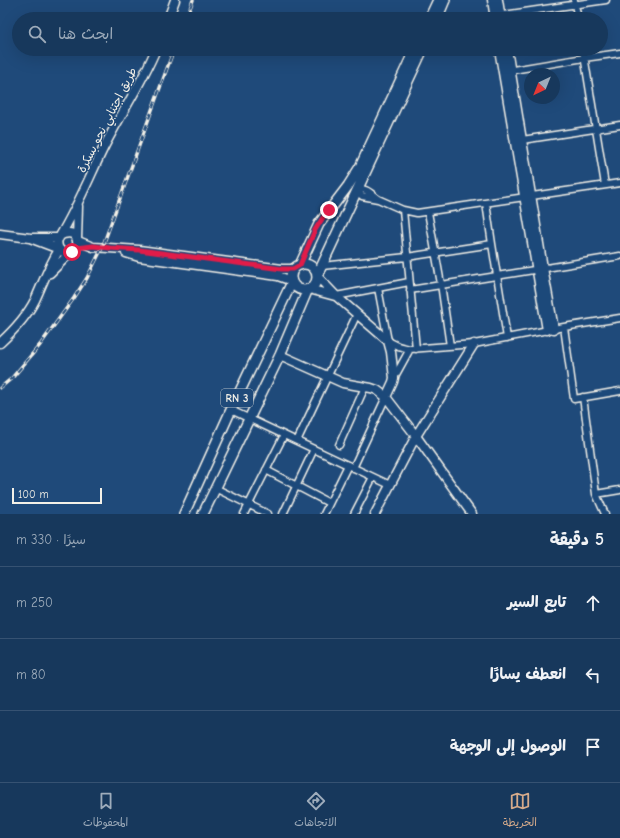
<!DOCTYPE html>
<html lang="ar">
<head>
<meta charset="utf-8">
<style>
	body { margin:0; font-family:"Comic Neue","Playpen Sans Arabic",sans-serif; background:#244365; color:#f1f3f6; direction:rtl }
	.compass { position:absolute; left:524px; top:68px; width:36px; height:36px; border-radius:50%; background:#17385c; box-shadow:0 4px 16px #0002; rotate:223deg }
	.scale { position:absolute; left:12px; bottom:10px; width:90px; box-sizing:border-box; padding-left:4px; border:2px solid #f4f1e8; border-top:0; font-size:11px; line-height:14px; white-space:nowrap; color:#f4f1e8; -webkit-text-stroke:3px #1f4a7a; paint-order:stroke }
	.stop { position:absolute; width:12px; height:12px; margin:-9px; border:3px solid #e11d48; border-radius:50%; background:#fff }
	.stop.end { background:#e11d48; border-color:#fff; box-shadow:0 1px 4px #0008 }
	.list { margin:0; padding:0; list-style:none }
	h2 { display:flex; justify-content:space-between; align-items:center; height:52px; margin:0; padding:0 16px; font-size:17px }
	h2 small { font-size:13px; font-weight:400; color:#9eacbb }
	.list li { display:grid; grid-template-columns:26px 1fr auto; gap:12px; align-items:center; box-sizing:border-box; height:72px; padding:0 16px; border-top:1px solid #365272 }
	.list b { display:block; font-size:15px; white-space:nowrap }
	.list em { font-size:13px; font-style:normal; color:#9eacbb }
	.icon { flex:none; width:22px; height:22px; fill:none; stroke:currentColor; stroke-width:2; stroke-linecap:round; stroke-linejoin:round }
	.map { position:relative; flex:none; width:620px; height:514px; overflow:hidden; direction:ltr }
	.search { position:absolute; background:#17385c; box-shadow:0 4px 16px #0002; left:12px; right:12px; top:12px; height:44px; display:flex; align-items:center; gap:10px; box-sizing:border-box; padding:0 14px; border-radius:22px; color:#9eacbb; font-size:15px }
	.sheet { height:268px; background:#17385c }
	nav { display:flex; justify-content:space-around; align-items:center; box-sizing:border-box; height:56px; border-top:1px solid #365272; background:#17385c; font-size:11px; color:#9eacbb }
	nav a { display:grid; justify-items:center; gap:2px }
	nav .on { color:#d6ab8b }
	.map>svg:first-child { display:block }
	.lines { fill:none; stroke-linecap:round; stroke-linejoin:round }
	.street-casing { stroke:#f4f1e8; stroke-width:9 }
	.secondary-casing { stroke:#f4f1e8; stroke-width:11 }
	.primary-casing { stroke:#f4f1e8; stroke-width:12 }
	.street { stroke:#1f4a7a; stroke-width:6 }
	.secondary { stroke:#1f4a7a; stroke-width:8 }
	.primary { stroke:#1f4a7a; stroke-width:9 }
	.rail-casing { stroke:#f4f1e8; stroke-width:3.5 }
	.rail { stroke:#1f4a7a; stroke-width:2; stroke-dasharray:6; stroke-linecap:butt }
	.route { stroke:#e11d48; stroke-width:5 }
	.labels { text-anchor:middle; stroke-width:3; stroke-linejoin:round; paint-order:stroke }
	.shield { fill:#1f4a7a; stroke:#b4bfc7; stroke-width:1 }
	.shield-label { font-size:11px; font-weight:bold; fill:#f4f1e8 }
	.street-label { font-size:12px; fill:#f4f1e8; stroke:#1f4a7a }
</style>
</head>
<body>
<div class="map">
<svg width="620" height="514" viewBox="0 0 620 514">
	<rect width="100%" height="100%" fill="#1f4a7a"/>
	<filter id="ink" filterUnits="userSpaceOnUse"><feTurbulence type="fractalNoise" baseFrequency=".025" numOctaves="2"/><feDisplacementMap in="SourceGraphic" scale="8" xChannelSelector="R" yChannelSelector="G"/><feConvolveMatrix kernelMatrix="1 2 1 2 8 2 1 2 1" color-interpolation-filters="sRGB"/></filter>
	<g filter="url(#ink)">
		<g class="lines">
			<defs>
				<path id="street" d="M574 0 578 19
					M496 16 606 0
					M583 49 605 185
					M507 71 584 58 620 53
					M522 140 620 125
					M378 199C371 194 366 187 357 190L360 194 362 196 378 199 403 210 417 213 620 183
					M486 203 492 244 507 338
					M403 210 416 349
					M428 212 441 284 450 346
					M322 266 407 257 492 244
					M378 288 388 341 398 346 410 349 474 344 564 327 620 318
					M410 290 620 256
					M336 296 409 282
					M564 327 574 399 620 391
					M394 378 410 349
					M583 397 596 494 620 490
					M231 410 390 485
					M297 441 357 314
					M339 445 365 387
					M353 468 386 397
					M266 470 329 503
					M215 488 268 514
					M596 494 605 514
					M244 514 284 435
					M283 514 314 449
					M324 514 348 465
					M354 514 373 477"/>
				<path id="secondary" d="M492 0 495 19
					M498 0 501 19
					M168 19 175 0
					M499 49 547 330
					M507 49 543 268 554 329
					M0 234 30 238H59
					M60 236C77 208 89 178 103 149 120 115 142 83 156 49
					M30 238 59 249C79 267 85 227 64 234 57 236 56 243 59 249
					M77 240 78 206
					M78 241 93 247 139 250 282 269H293
					M126 253 139 257 278 276 292 281
					M50 273 70 253
					M317 276 336 296 388 341 391 352 394 378 393 382 386 397
					M309 289 335 296
					M0 343C13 331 27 316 35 300 43 283 49 265 59 250
					M280 355 343 383 371 388 377 390 386 397 416 436 472 514
					M375 514 416 436 474 344"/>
				<path id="primary" d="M429 19 438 0
					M437 19 445 0
					M291 277a13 13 0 1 1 26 0a13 13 0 1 1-26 0Z
					M300 265 319 224 348 186 360 167 415 49
					M317 276 423 49
					M184 514 231 410 292 282
					M203 514 280 355 308 289"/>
			</defs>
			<!-- street casing -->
			<use href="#street" class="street-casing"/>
			<!-- secondary casing -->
			<use href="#secondary" class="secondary-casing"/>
			<!-- primary casing -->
			<use href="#primary" class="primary-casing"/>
			<!-- street -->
			<use href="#street" class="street"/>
			<!-- secondary -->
			<use href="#secondary" class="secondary"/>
			<!-- primary -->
			<use href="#primary" class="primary"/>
			<defs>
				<path id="rail" d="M186 19 193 0
					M0 388 12 378 40 345 74 298 87 278 102 248 174 49"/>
			</defs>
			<!-- rail casing -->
			<use href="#rail" class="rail-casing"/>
			<!-- rail -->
			<use href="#rail" class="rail"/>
		</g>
	</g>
	<g class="lines" filter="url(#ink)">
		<!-- route -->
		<path class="route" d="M72 252 76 248 93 246 110 248 139 250 282 269H293L300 265 315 230 324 216 329 210"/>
	</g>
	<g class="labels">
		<!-- shield labels -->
		<rect class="shield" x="221" y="389" width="32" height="18" rx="3"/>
		<g class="shield-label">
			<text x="237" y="402">RN 3</text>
		</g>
		<!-- street labels -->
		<g class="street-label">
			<text transform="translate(107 120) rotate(-63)" y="4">طريق اجتنابي نحو بسكرة</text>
		</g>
	</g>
</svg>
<svg class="compass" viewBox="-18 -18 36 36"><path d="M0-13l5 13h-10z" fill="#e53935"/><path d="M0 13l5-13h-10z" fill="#9eacbb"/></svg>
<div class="scale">100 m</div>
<div class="stop" style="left:72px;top:252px"></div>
<div class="stop end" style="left:329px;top:210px"></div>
<div class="search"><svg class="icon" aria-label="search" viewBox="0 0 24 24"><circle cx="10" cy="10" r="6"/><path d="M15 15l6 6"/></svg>ابحث هنا</div>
</div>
<section class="sheet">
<h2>5 دقيقة<small>سيرًا · 330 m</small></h2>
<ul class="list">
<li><svg class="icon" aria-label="ahead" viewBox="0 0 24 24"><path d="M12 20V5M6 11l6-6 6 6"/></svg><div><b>تابع السير</b></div><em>250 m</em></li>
<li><svg class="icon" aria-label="left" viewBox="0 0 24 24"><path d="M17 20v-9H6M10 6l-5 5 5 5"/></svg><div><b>انعطف يسارًا</b></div><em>80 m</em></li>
<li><svg class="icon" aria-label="arrive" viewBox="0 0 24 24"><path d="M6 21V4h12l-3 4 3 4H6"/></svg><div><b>الوصول إلى الوجهة</b></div></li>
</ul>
</section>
<nav>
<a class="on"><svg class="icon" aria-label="map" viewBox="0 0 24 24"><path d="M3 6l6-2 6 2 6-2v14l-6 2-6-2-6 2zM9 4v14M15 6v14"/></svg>الخريطة</a>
<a><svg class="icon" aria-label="directions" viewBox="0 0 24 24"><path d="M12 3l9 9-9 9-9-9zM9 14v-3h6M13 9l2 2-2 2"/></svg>الاتجاهات</a>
<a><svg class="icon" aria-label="saved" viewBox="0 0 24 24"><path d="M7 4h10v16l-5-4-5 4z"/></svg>المحفوظات</a>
</nav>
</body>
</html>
